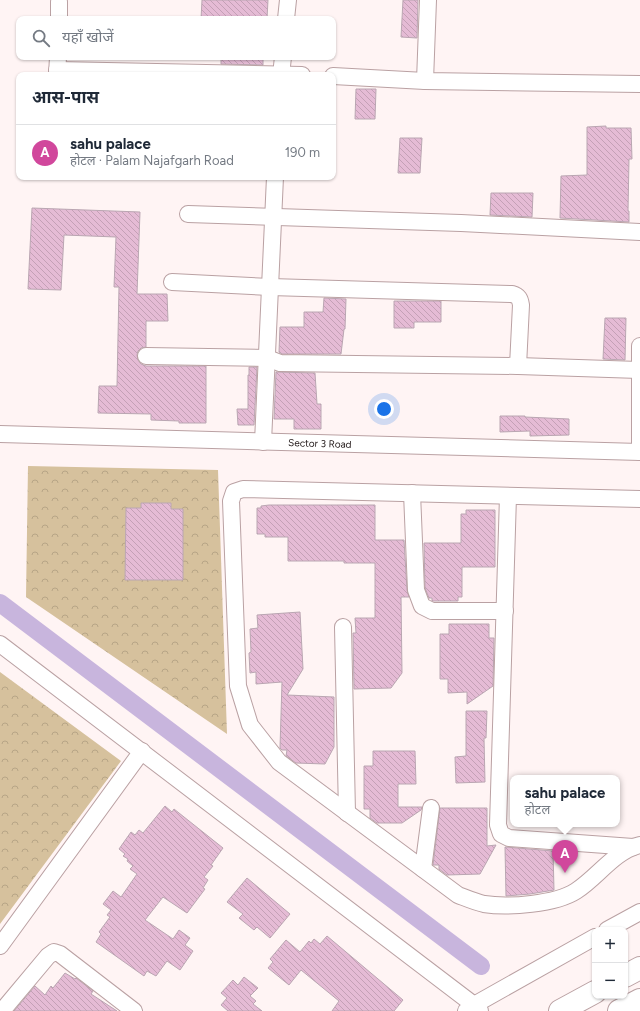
<!DOCTYPE html>
<html lang="hi">
<head>
<meta charset="utf-8">
<style>
	body { margin:0; font-family:Figtree,"Noto Sans Devanagari",sans-serif; background:#f2f2f3; color:#1f2937 }
	.controls { position:absolute; right:12px; bottom:12px; display:grid; overflow:hidden; border-radius:8px; box-shadow:0 1px 3px #0004 }
	.controls button { width:36px; height:36px; display:grid; place-items:center; padding:0; border:0; border-bottom:1px solid #e0e1e3; background:#fff; color:#1f2937; font:20px sans-serif }
	.you { position:absolute; left:384px; top:409px; width:14px; height:14px; margin:-10px; border:3px solid #fff; border-radius:50%; background:#1a73e8; box-shadow:0 0 0 6px #1a73e833 }
	.badge { display:grid; place-items:center; width:26px; height:26px; border-radius:50%; background:#d93025; color:#fff; font-size:13px; font-weight:700 }
	.pin { position:absolute; translate:-50% -33px; filter:drop-shadow(0 1px 2px #0008) }
	.pin::after { content:''; position:absolute; top:21px; width:14px; height:12px; background:inherit; clip-path:polygon(0 0,100% 0,50% 100%) }
	.popup { position:absolute; left:510px; top:775px; width:110px; height:52px; box-sizing:border-box; display:grid; place-content:center; border-radius:8px; background:#fff; filter:drop-shadow(0 1px 3px #0005); font-size:13px; white-space:nowrap; color:#747a83 }
	.popup b { font-size:15px; color:#1f2937 }
	.popup::after { content:''; position:absolute; left:50%; top:100%; margin-left:-8px; border:8px solid transparent; border-top-color:#fff }
	.list { margin:0; padding:0; list-style:none }
	h2 { display:flex; justify-content:space-between; align-items:center; height:52px; margin:0; padding:0 16px; font-size:17px }
	h2 small { font-size:13px; font-weight:400; color:#747a83 }
	.list li { display:grid; grid-template-columns:26px 1fr auto; gap:12px; align-items:center; box-sizing:border-box; height:56px; padding:0 16px; border-top:1px solid #e0e1e3 }
	.list b { display:block; font-size:15px; white-space:nowrap }
	.list p { margin:0; font-size:13px; white-space:nowrap; color:#747a83 }
	.list em { font-size:13px; font-style:normal; color:#747a83 }
	.icon { flex:none; width:22px; height:22px; fill:none; stroke:currentColor; stroke-width:2; stroke-linecap:round; stroke-linejoin:round }
	.map { position:relative; flex:none; width:640px; height:1011px; overflow:hidden }
	.search { position:absolute; background:#fff; box-shadow:0 1px 3px #0004; left:16px; top:16px; width:320px; height:44px; display:flex; align-items:center; gap:10px; box-sizing:border-box; padding:0 14px; border-radius:8px; color:#747a83; font-size:15px }
	.panel { position:absolute; background:#fff; box-shadow:0 1px 3px #0004; left:16px; top:72px; width:320px; height:108px; border-radius:8px }
	.map>svg:first-child { display:block }
	.park { fill:url(#park-crowns) }
	.lines { fill:none; stroke-linecap:round; stroke-linejoin:round }
	.canal { stroke:#c8b5dd; stroke-width:18 }
	.building { fill:url(#building-back-hatch); stroke:#baa6b2 }
	.minor-casing { stroke:#baa1a3; stroke-width:18 }
	.secondary-casing { stroke:#baa1a3; stroke-width:24 }
	.minor { stroke:#fff; stroke-width:16 }
	.secondary { stroke:#fff; stroke-width:22 }
	.labels { text-anchor:middle; stroke-width:4; stroke-linejoin:round; paint-order:stroke }
	.street-label { font-size:10px; fill:#201717; stroke:#fff4f4 }
</style>
</head>
<body>
<div class="map">
<svg width="640" height="1011" viewBox="0 0 640 1011">
	<defs>
		<pattern id="park-crowns" width="20" height="18" patternUnits="userSpaceOnUse"><rect width="20" height="18" fill="#d6c19d"/><path d="M2 6a3 3 0 1 1 6 0M12 15a3 3 0 1 1 6 0" fill="none" stroke="#b7a586"/></pattern>
		<pattern id="building-back-hatch" width="6" height="6" patternUnits="userSpaceOnUse"><rect width="6" height="6" fill="#e5bbd5"/><path d="M-1 5l2 2M0 0l6 6M5-1l2 2" fill="none" stroke="#c4a0b6"/></pattern>
	</defs>
	<rect width="100%" height="100%" fill="#fff4f4"/>
	<!-- park -->
	<path class="park" d="M28 466 218 470 227 734 26 597Z
		M0 672 121 761 0 924Z"/>
	<g class="lines">
		<!-- canal -->
		<path class="canal" d="M0 603 481 966"/>
	</g>
	<!-- building -->
	<path class="building" d="M202 0H268L267 19H201Z
		M403 0H418L417 38 401 37Z
		M221 57H263V65L221 64Z
		M356 89H376L375 119H355Z
		M606 126V128H631L632 159H629L628 211H629V222L560 218 561 176 587 175V127Z
		M400 138H422L420 173H398Z
		M491 193H533L532 217 490 215Z
		M32 208 140 212 137 294H167L168 321H146V347L141 348 138 351 137 355 138 360 141 364 146 366H206V423H179V421L151 420V414L98 413 99 386H117L119 287H114L116 237 64 235 61 290 28 289Z
		M324 298 346 299 345 329H344L341 354H282L279 352 280 327H304V312H323Z
		M394 301H441V322H414V328H394Z
		M605 318H626L625 360 603 359Z
		M249 367H257L254 425H238L237 409H248V375H249Z
		M276 372 315 373 317 404H321V429H294V419H274Z
		M500 416H525V417L569 419V435L530 436V431L500 432Z
		M141 503H171V509H183V580H125L126 508H141Z
		M269 505H375V540H404L407 590 409 597H401L402 673 391 688 354 689 353 633H356L355 618H375V563H344V561H288V537H265V534H257V508H261V506Z
		M466 510H495V567H462V597H458V601H432V598H429L425 588 424 543H461V514H466Z
		M300 612 303 669 287 695 334 697V747L325 764 296 763 286 756 287 750H282L280 748 282 682 256 684V672L250 673 249 653 251 652 250 629 258 628 257 615Z
		M449 624H489V638H494L493 686 467 704V692L448 693V679H440V634H449Z
		M466 711H487L486 738H484L485 782 456 783 455 757 466 756Z
		M373 751H415L416 784H398V807H422L421 810 402 823H377L370 818V809H364V766H373Z
		M165 806 172 812 174 809 223 848 211 865 213 866 204 877 208 880 203 888 205 889 187 913 163 897 145 920 173 939 179 930 190 938 185 945 193 951 180 970 167 961 156 976 147 971 144 976 96 942 101 934 99 932 110 917 107 915 111 910 103 904 113 891 121 897 137 874 130 869 133 866 127 861 128 859 123 856 125 854 119 849 131 832 135 835 139 830 143 833Z
		M440 808H487V846L496 845 480 874 447 875 439 869V865H433Z
		M505 847 553 851 554 890 530 894 506 896Z
		M247 878 290 914 270 938 257 927 254 930 239 918 243 914 227 902Z
		M327 936 403 1000 394 1011H332L339 1001 301 970 289 985 268 968 273 962 270 959 286 940 300 952 309 941 311 943 314 939 320 944Z
		M65 973 75 979 76 978 93 991 91 994 117 1011H14L35 986 45 995 51 986 53 988Z
		M244 977 258 988 250 996 256 1001 253 1004 262 1011H228L221 1005 227 998 221 993 233 980 238 985Z"/>
	<g class="lines">
		<defs>
			<g id="minor">
				<path d="M59 19V2"/>
				<path d="M286 19 288 0"/>
				<path d="M57 70 302 75"/>
				<path d="M57 75 58 57"/>
				<path d="M281 75 283 57"/>
				<path d="M333 76 425 81 640 84"/>
				<path d="M425 81 428 0"/>
				<path d="M188 214 461 223 640 232"/>
				<path d="M172 282 270 287 512 294C519 296 520 299 521 305L518 366"/>
				<path d="M146 356 267 358 280 363 518 366 639 370"/>
				<path id="s1" d="M0 434 640 452"/>
				<path d="M263 442 275 177"/>
				<path d="M640 452V346"/>
				<path d="M412 493 416 590 422 606 432 611H505"/>
				<path d="M508 496 498 825 501 834 509 838 633 847"/>
				<path d="M640 499 243 489 234 492 231 501 238 686 250 725 279 762 458 895C466 898 475 902 484 904 508 908 556 904 576 891 598 877 614 851 640 845"/>
				<path d="M343 627 347 813"/>
				<path d="M0 644 474 1005 480 1011"/>
				<path d="M423 869 431 808"/>
				<path d="M607 930 640 912"/>
				<path d="M0 946 142 751"/>
				<path d="M2 1011 48 956 54 952 60 954 134 1011"/>
				<path d="M466 1011 474 1005 595 937"/>
			</g>
			<path id="secondary" d="M625 976 640 968
				M560 1011 595 992
				M619 1011 640 1000"/>
		</defs>
		<!-- minor casing -->
		<use href="#minor" class="minor-casing"/>
		<!-- secondary casing -->
		<use href="#secondary" class="secondary-casing"/>
		<!-- minor -->
		<use href="#minor" class="minor"/>
		<!-- secondary -->
		<use href="#secondary" class="secondary"/>
	</g>
	<g class="labels">
		<!-- street labels -->
		<g class="street-label">
			<text dy="4" stroke="none"><textPath href="#s1" startOffset="320">Sector 3 Road</textPath></text>
		</g>
	</g>
</svg>
<div class="controls">
<button>+</button>
<button>−</button>
</div>
<div class="you"></div>
<div class="pin badge" style="left:565px;top:873px;background:#d1479c">A</div>
<div class="popup"><b>sahu palace</b>होटल</div>
<div class="search"><svg class="icon" aria-label="search" viewBox="0 0 24 24"><circle cx="10" cy="10" r="6"/><path d="M15 15l6 6"/></svg>यहाँ खोजें</div>
<section class="panel">
<h2>आस-पास<small></small></h2>
<ul class="list">
<li><span class="badge" style="background:#d1479c">A</span><div><b>sahu palace</b><p>होटल · Palam Najafgarh Road</p></div><em>190 m</em></li>
</ul>
</section>
</div>
</body>
</html>
